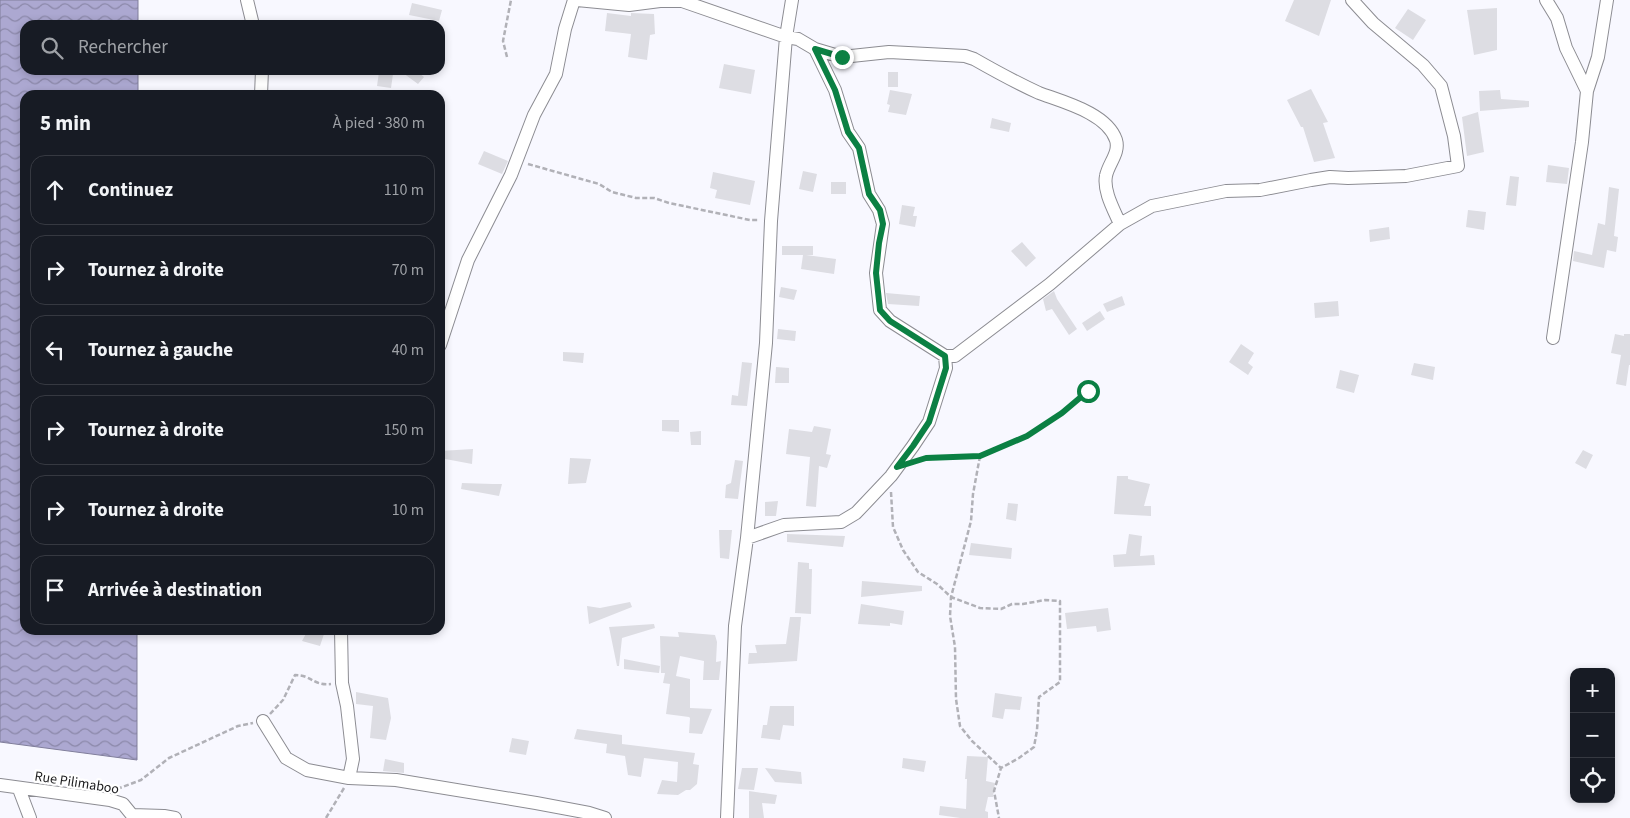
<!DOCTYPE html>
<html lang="fr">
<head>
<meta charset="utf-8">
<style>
	body { margin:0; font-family:"Source Sans 3",sans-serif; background:#242831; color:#f1f3f6 }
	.controls { position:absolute; right:15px; bottom:15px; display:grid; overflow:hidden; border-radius:10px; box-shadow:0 2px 8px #0003 }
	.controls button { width:45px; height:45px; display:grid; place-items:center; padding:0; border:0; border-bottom:1px solid #363941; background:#171b24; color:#f1f3f6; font:25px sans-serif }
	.stop { position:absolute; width:15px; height:15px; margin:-11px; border:4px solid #0b8043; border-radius:50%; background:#fff }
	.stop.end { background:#0b8043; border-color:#fff; box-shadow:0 1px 5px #0008 }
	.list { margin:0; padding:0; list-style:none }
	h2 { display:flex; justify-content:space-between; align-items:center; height:65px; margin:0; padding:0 20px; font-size:21px }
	h2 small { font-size:16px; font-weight:400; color:#9ea1a6 }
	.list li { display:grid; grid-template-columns:32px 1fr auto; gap:15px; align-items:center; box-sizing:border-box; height:70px; margin:0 10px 10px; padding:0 10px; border:1px solid #363941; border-radius:15px }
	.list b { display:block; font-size:19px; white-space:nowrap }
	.list em { font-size:16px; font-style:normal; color:#9ea1a6 }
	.icon { flex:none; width:28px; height:28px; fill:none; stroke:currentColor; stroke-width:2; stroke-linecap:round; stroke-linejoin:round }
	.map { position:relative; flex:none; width:1630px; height:818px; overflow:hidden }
	.search { position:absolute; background:#171b24; box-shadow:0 2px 8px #0003; left:20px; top:20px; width:425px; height:55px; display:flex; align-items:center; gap:12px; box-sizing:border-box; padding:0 18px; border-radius:15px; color:#9ea1a6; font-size:19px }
	.panel { position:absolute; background:#171b24; box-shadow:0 2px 8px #0003; left:20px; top:90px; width:425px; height:545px; border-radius:15px }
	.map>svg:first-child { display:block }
	.water { fill:url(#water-waves); stroke:#807e9b }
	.building { fill:#dddde3 }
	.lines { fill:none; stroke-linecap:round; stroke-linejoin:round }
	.minor-casing { stroke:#8c8c92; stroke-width:14 }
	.path { stroke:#b1b1b7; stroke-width:2.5; stroke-dasharray:5 2.5; stroke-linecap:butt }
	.minor { stroke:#fff; stroke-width:12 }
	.route { stroke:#0b8043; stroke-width:6 }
	.labels { text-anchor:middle; stroke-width:4.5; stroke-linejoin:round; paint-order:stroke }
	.street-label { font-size:14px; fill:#1b1b1d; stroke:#fff }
</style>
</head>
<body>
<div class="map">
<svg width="1630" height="818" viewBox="0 0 1630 818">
	<defs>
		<pattern id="water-waves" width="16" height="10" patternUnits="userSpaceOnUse" patternTransform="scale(1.25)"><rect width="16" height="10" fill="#aca8d1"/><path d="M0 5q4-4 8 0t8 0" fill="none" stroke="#8b88a9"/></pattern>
	</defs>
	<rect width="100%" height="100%" fill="#f8f8ff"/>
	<!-- water -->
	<path class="water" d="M0 0H138V25H25V70H138V95H25V630H137V760L0 742Z"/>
	<!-- building -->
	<path class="building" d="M1294 0H1331L1319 36 1285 21Z
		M412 3 442 10 439 21 409 15Z
		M1497 8V50L1474 55 1467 10Z
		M1408 9 1426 20 1413 40 1395 28Z
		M607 13 631 16V13L654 14 655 34 650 35 647 60 628 57 631 34 605 31Z
		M724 64 755 70 751 94 719 88Z
		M399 70H415L424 77 418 84Z
		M379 72 393 74 391 88 377 86Z
		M888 72H898V87H888Z
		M1311 89 1328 122 1323 123 1335 158 1314 162 1303 127H1301L1287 100Z
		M890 90 912 94 906 115 888 112 890 105 887 104Z
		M1500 90 1501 99 1529 101V107L1480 111 1479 91Z
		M1478 112 1484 152 1467 156 1462 117Z
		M992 118 1011 123 1009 132 990 128Z
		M484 151 508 161 502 174 478 164Z
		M1548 165 1569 168 1567 184 1546 182Z
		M803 171 817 174 813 192 799 189Z
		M713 172 755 181 750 205 715 198 717 190 710 188Z
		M1510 176 1519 177 1516 206 1506 205Z
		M831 182H846V194H831Z
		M1609 187 1619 189 1614 236 1618 237 1616 252 1607 250 1604 268 1573 261 1574 251 1592 255 1598 223 1605 225Z
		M902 205 915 207 913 216H917L915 227 899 224Z
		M1468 210 1486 212 1484 230 1466 227Z
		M1389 227 1390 239 1370 242 1369 230Z
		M1022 242 1036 258 1026 267 1011 251Z
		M782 246H813V255H806L836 259 834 274 801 269 803 255H782Z
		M781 287 797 290 794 300 779 297Z
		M1054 291 1057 299 1077 329 1069 335 1052 309 1046 311 1043 299Z
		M886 293 920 296 919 306 888 304Z
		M1122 296 1125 305 1107 312 1103 304Z
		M1338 301 1339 316 1315 318 1314 303Z
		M1100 311 1105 319 1087 331 1082 323Z
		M778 329 796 331 795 341 777 339Z
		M1615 334 1624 336V334H1630V365H1629L1626 386 1616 384 1621 355 1611 353Z
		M1241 344 1254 353 1248 363 1253 367 1248 375 1229 362Z
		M563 352 584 353 583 363 563 361Z
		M742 362 752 363 747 406 731 405 732 395 738 396Z
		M1414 363 1435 367 1433 380 1411 375Z
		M776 367 789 368V383H775Z
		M1340 370 1359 375 1354 393 1336 388Z
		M662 420H679V432L662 431Z
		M814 426 831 429 826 454 831 455 827 468 819 466 816 507 806 506 810 457 786 454 789 429 812 432Z
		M701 431V445H691L690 432Z
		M473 449 472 464 440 458V451Z
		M1583 450 1593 455 1586 469 1575 463Z
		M570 458 591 459 586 483 568 484Z
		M735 460 743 461 738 499 725 498 726 485 731 483Z
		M1117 476H1128V479L1150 484 1144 506H1151V516L1114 514Z
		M462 483 493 484H502L499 496 461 489Z
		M778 501 776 516H765V502Z
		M1008 503 1018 504 1016 521 1006 519Z
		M719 530H732L729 559 720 558Z
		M787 534 845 536 843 547 787 542Z
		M1129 534 1142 536 1140 556 1154 555 1155 565 1114 567 1113 555 1126 554Z
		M971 543 1012 548 1011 559 969 555Z
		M798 562 809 563V569H812L811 614 795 613Z
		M862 581 922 586V591L861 597Z
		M630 602 632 607 589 624 587 606 600 608Z
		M861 604 904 611 902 625 890 623V626L858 624Z
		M1108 608 1111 630 1097 632 1096 626 1067 629 1065 613Z
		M790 617H801L797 661 748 664 749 653H757L755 645 786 644Z
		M654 624 655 628 622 638 619 666H617L609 627Z
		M308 630 324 634 320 646 302 641Z
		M678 632 715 635 717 642 716 662 721 661 719 680H703L704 661 680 656 676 676 690 679V708L712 709 702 734 689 733 690 718 689 717 666 714 670 684 663 683 665 673H661L660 636 679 637Z
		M624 659 660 666 659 673 624 669Z
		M356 692 388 698 391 718 386 740 370 738 373 706 356 704Z
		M995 693 1022 697 1020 710 1005 709 1003 719 992 717Z
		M770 706H794V726L783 725 780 740 761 738 763 725H767Z
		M577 729 622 735V744L695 753 693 764 699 765 697 784 690 790H686L678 795 657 794 662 780 677 782 678 762 644 758 641 777 628 775 625 756 606 753 607 744 574 739Z
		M512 738 529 741 526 755 509 752Z
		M967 756 988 757 986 781 995 783 993 797H988L985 811 988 812V818H960L939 815 940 806 966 809 967 779H965Z
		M903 758 926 761 924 772 902 768Z
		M385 759 404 763V773L383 771Z
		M742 768H758L754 790 738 789Z
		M765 768 801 772 802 784 775 782Z
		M749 791 777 795 775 804 762 803 764 818H749Z"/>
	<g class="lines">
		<defs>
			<path id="minor" d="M247 0 253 25
				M577 0 629 5 660 1H682L786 37 798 39 815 49 835 90 848 132 859 148 869 194 879 210 883 224 876 273 880 310 890 321 945 356 946 368 929 422 913 446 891 476 856 513 841 522 784 525 747 538
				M1546 0 1557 18 1566 48 1587 91
				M815 49 842 57 889 52 965 56 974 59C995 71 1017 83 1039 93 1063 102 1107 113 1116 140 1120 153 1108 164 1106 176 1103 191 1114 210 1120 224
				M261 95 262 70
				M1553 338 1582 142 1587 91 1598 57 1607 0
				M440 345 468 260 511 175 534 115 556 74 565 29 574 0
				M945 356H955L1050 284 1120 224 1152 206 1226 191 1260 190 1311 180 1330 177 1348 178 1406 176 1458 166 1454 136 1441 86 1423 65 1373 23 1352 0
				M341 630 342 683 347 706 353 759 349 778
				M263 721 286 758 307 770 349 778 396 780 536 803 589 813 605 818
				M0 785 110 800 123 804 132 815 164 816 175 818
				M19 789 30 818
				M727 818 735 626 747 538 766 343 771 221 786 37 792 0"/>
		</defs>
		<!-- minor casing -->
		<use href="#minor" class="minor-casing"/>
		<!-- path -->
		<path class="path" d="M507 57 503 41 511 0
			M528 164 599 184 612 192 636 198H654L669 203 750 220H759
			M980 456 973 494 971 521 951 597 950 616 955 647 956 699 960 726 972 741 1001 768
			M917 461 926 458 980 456 1027 436 1062 413 1088 391
			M891 492 893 527 903 550 918 572 937 584 951 597 980 608 1001 609 1012 604H1023L1045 600 1060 601V682L1039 697 1037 730 1034 747 1019 758 1001 768 994 791 999 818
			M270 714 283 700 295 675C312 675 313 686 331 684
			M117 789 141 780 169 758 238 726 253 723
			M326 818 344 788"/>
		<!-- minor -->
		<use href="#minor" class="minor"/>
	</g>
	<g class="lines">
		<!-- route -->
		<path class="route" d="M842 57 815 49 835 90 848 132 859 148 869 194 880 210 883 224 879 243 876 273 880 310 890 321 945 356 946 368 929 422 913 446 897 467 926 458 980 456 1027 436 1062 413 1088 391"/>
	</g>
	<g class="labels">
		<!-- street labels -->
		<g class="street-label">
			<text transform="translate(77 782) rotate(9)" y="5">Rue Pilimaboo</text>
		</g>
	</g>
</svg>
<div class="controls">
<button>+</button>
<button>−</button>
<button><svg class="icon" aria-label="locate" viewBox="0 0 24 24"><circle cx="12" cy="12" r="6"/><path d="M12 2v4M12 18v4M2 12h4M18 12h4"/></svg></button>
</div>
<div class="stop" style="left:1088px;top:391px"></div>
<div class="stop end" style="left:842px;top:57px"></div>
<div class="search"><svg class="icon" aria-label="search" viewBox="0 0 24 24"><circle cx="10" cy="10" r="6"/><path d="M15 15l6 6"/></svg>Rechercher</div>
<section class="panel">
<h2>5 min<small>À pied · 380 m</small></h2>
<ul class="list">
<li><svg class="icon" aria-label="ahead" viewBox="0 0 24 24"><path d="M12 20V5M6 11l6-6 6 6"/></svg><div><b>Continuez</b></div><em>110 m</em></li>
<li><svg class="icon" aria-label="right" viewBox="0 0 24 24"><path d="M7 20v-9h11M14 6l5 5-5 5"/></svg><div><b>Tournez à droite</b></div><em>70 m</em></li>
<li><svg class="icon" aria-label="left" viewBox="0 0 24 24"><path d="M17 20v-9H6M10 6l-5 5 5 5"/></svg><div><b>Tournez à gauche</b></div><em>40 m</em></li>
<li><svg class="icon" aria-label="right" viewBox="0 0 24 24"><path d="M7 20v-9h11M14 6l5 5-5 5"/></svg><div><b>Tournez à droite</b></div><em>150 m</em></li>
<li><svg class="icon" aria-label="right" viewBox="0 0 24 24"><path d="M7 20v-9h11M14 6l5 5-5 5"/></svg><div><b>Tournez à droite</b></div><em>10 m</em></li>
<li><svg class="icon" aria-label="arrive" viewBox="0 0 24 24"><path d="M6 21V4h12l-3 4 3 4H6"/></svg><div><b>Arrivée à destination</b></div></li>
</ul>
</section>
</div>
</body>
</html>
